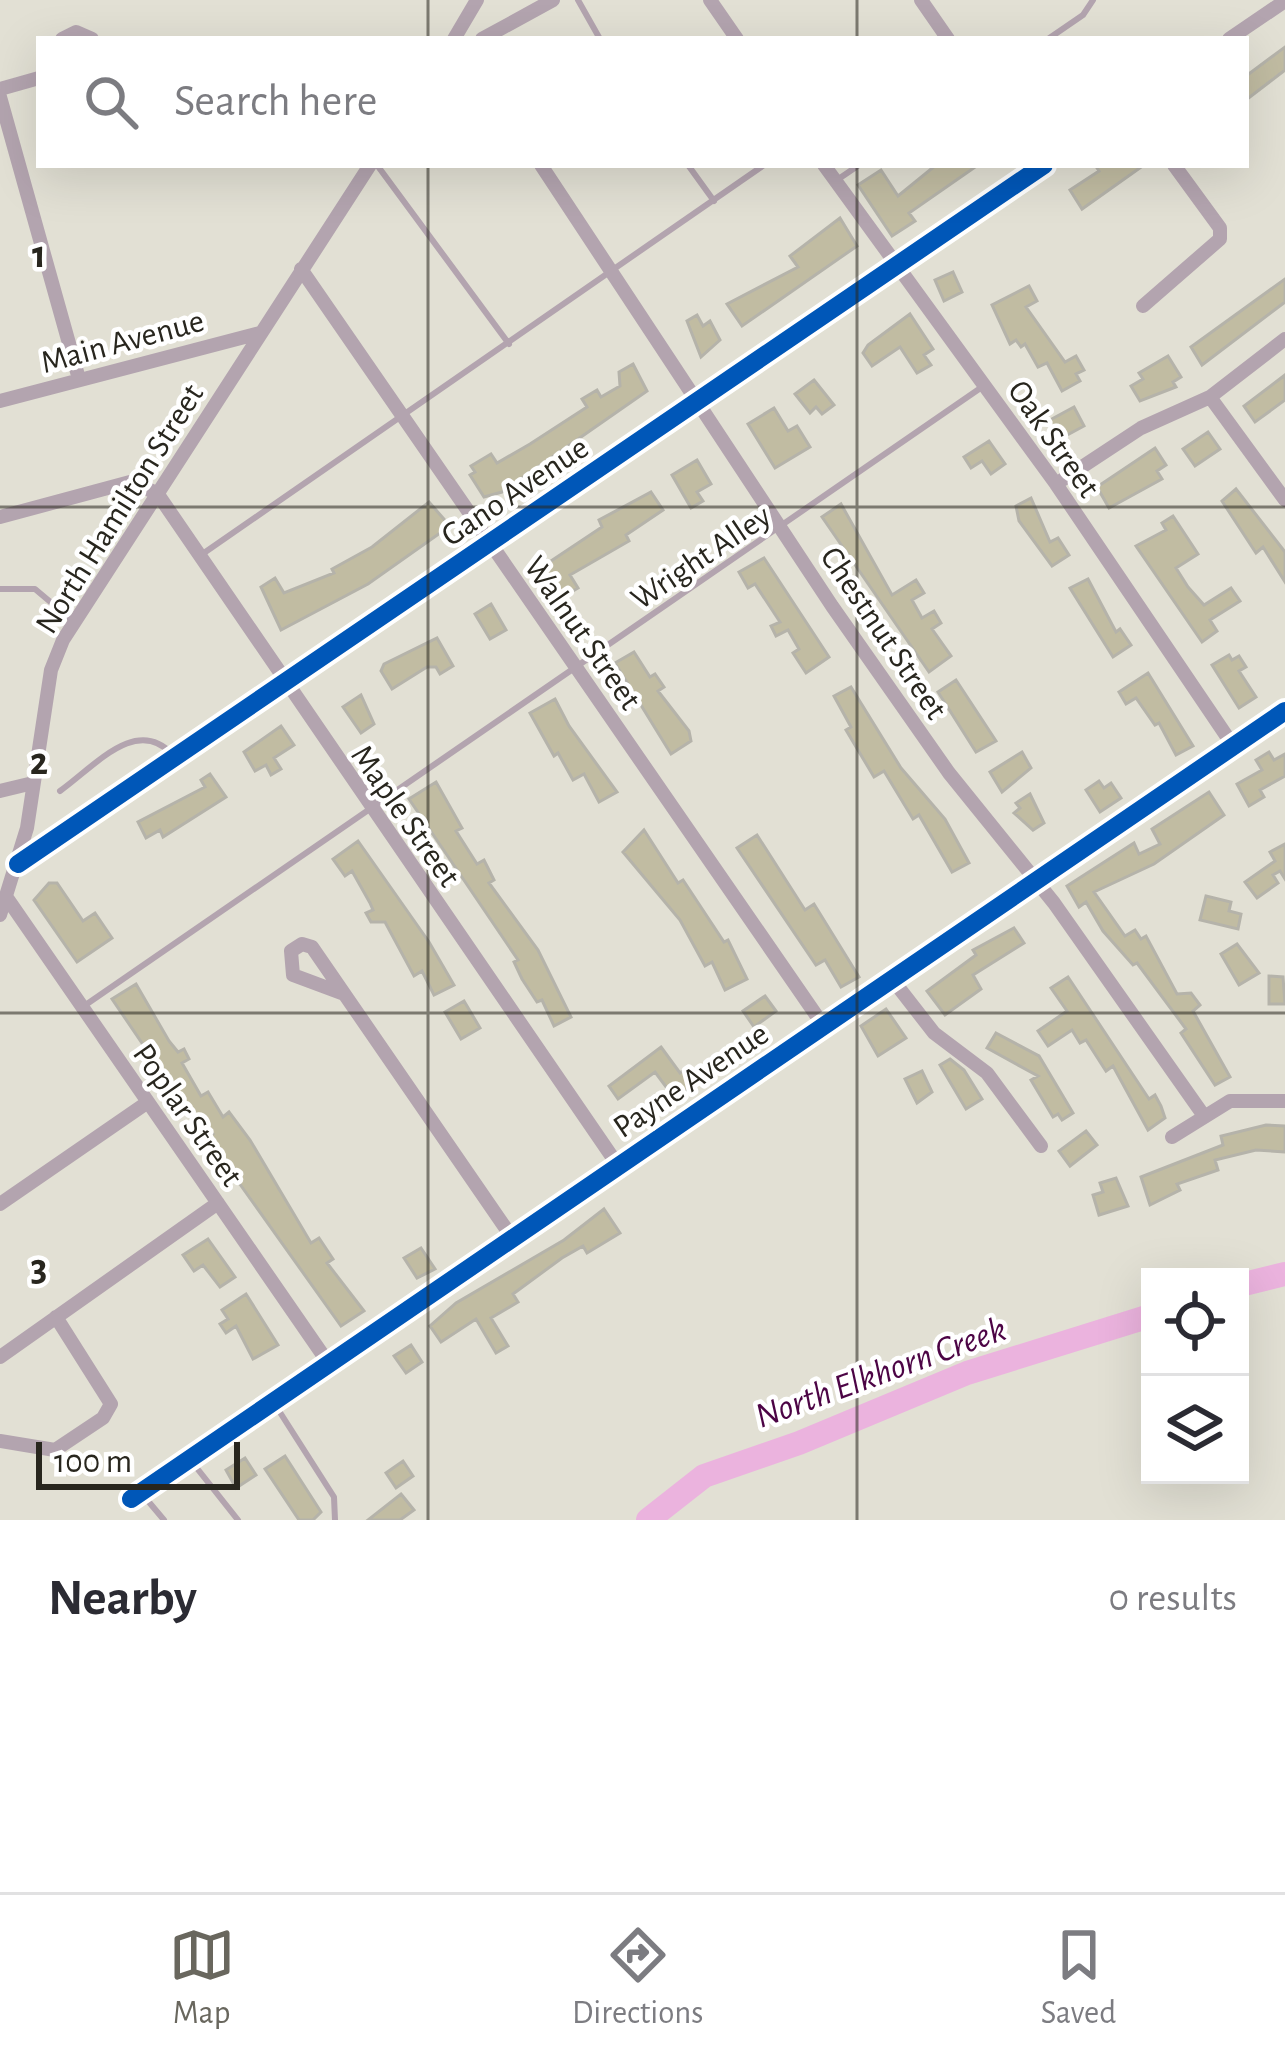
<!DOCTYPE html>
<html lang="en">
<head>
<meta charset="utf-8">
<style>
	body { margin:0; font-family:"Alegreya Sans",sans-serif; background:#f7f7f7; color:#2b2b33 }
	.controls { position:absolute; right:36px; bottom:36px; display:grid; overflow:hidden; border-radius:0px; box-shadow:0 12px 48px #0002 }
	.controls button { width:108px; height:108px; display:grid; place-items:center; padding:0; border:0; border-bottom:3px solid #e1e1e2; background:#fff; color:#2b2b33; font:60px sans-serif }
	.scale { position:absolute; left:36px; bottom:30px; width:204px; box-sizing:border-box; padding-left:12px; border:6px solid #28261e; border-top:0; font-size:33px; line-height:42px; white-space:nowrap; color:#28261e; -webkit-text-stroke:9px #fff; paint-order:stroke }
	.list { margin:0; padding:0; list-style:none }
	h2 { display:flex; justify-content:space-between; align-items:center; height:156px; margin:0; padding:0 48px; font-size:51px }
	h2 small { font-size:39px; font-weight:400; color:#7c7c81 }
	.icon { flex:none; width:66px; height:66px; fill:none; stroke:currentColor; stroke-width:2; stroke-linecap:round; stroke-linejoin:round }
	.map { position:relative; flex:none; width:1285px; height:1520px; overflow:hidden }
	.search { position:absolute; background:#fff; box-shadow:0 12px 48px #0002; left:36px; right:36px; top:36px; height:132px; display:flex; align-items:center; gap:30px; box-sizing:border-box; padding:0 42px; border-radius:0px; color:#7c7c81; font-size:45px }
	.sheet { height:372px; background:#fff }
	nav { display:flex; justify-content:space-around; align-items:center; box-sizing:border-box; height:168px; border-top:3px solid #e1e1e2; background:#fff; font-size:33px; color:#7c7c81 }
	nav a { display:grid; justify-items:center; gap:6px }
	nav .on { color:#69675e }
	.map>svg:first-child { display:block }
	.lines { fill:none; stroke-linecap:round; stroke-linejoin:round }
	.river { stroke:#ebb3de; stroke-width:24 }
	.building { fill:#c1bca2; stroke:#b5b3aa; stroke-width:3 }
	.service { stroke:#b3a4af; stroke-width:6 }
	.minor { stroke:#b3a4af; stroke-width:14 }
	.cycleway-casing { stroke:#fff; stroke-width:26 }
	.cycleway { stroke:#0057b8; stroke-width:18 }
	.grid { fill:none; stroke:#28261e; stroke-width:3; stroke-opacity:0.55 }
	.labels { text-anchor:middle; stroke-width:9; stroke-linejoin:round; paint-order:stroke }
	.street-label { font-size:33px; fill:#28261e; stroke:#fff }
	.water-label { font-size:36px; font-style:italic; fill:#4c0445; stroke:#fff }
	.grid-label { font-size:39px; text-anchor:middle; font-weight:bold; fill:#28261e; stroke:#fff; stroke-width:9; stroke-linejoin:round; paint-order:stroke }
</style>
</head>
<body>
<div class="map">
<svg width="1285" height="1520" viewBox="0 0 1285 1520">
	<rect width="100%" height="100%" fill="#e2e0d4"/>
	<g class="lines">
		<!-- river -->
		<path class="river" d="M1240 1285 1285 1274
			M648 1520 704 1476 799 1443 967 1373 1150 1316"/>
	</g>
	<!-- building -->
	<path class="building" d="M1285 47V70L1246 100V76Z
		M936 165H978L909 213 915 221 892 236 858 185 881 170 898 196Z
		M1095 165H1144L1082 209 1070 190 1099 171Z
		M840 218 857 246 742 326 727 304 798 267 790 256Z
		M953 272 962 292 944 301 935 280Z
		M1285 279V302L1202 365 1191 347Z
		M1029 286 1037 301 1026 307 1065 362 1076 356 1084 370 1076 374 1080 381 1062 391 1047 363 1038 367 1025 344 1021 347 1016 340 1010 344 992 305Z
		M910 314 933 349 924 355 931 365 917 373 900 347 872 366 863 353 868 345Z
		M697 315 703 326 710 321 720 340 701 357 687 321Z
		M1168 356 1181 377 1173 382 1176 387 1140 401 1131 386 1143 379 1139 373Z
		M633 364 647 391 502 492 484 497 470 475 475 472 471 466 491 454 497 463 530 444 587 407 582 399 597 390 601 397 620 386 619 372Z
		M1285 375V400L1255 422 1244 406Z
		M814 380 834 405 822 414 816 407 810 413 795 394Z
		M1074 407 1084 426 1058 440 1048 421Z
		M774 408 788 431 797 426 810 447 775 468 748 424Z
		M1208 432 1220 449 1195 466 1183 449Z
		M989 441 1005 464 991 474 982 461 971 468 964 457Z
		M1155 448 1166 465 1157 471 1162 479 1109 508 1097 487Z
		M697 460 711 484 697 492 703 501 691 508 672 475Z
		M1236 489 1285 552V582L1263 547 1256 553 1222 501Z
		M651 492 663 510 626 535 629 541 570 575 578 588 561 598 542 567 602 527 599 520Z
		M1031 498 1050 542 1058 538 1069 555 1052 566 1019 521 1016 506Z
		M429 502 450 526 368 584 281 630 261 587 275 578 284 593 334 573 332 569 372 547Z
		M841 504 892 595 916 580 924 593 912 600 922 618 934 611 941 623 932 629 951 656 929 672 822 517Z
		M1173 516 1198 554 1176 568 1188 587 1204 605 1231 588 1240 601 1210 620 1217 631 1202 642 1136 546 1166 530 1162 523Z
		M764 558 829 657 806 673 793 653 799 649 788 630 776 636 771 626 780 622 755 584 748 588 739 572Z
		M1088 579 1116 632 1120 629 1131 645 1113 657 1070 588Z
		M491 604 506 630 490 639 475 614Z
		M437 638 453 666 440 674 436 667H427L392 689 381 671 384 664Z
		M634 652 650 677 655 674 664 687 658 691 689 731 691 741 671 754 615 663Z
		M1229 655 1232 660 1239 656 1246 667 1239 671 1256 697 1239 708 1212 665Z
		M1148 673 1193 746 1176 755 1159 723 1155 725 1136 698 1126 704 1119 692Z
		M956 680 996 741 976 752 938 692Z
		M851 687 901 768 945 819 969 863 952 872 919 815 913 819 884 771 874 777 846 730 851 727 834 696Z
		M361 695 374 724 361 733 343 707Z
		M555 699 569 726 617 792 599 802 584 774 573 780 558 753 554 756 530 713Z
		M281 726 294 745 274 758 281 769 271 775 266 765 255 771 244 752Z
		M1022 752 1031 768 1002 792 990 772Z
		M1269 752 1274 760 1285 754V776L1260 790 1264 797 1249 806 1237 784 1262 770 1256 760Z
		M210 774 226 797 163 837 160 830 146 838 138 822 205 787 201 780Z
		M1099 781 1104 788 1111 783 1121 798 1100 812 1086 790Z
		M436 782 462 828 456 831 477 864 484 860 494 880 489 883 538 950 571 1017 554 1026 542 1000 537 1002 522 979 514 962 518 960 409 799Z
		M1209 792 1224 815 1154 864 1094 892 1125 936 1135 930 1141 939 1146 936 1177 994 1191 993 1200 1005 1193 1011 1230 1077 1215 1085 1181 1033 1186 1029 1137 963 1133 965 1103 931 1086 902 1079 907 1067 886 1134 843 1139 854 1160 844 1152 829Z
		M1030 794 1044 823 1033 830 1014 813 1020 808 1016 803Z
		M644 830 678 883 683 880 724 942 728 940 747 979 725 990 712 962 705 966 680 920 623 852Z
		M757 835 805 910 814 904 859 977 841 987 825 960 816 965 737 848Z
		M358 841 429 942 454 985 434 995 422 971 414 976 385 922H371L366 913 373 910 370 903 352 871 345 876 333 859Z
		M1285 844V879L1280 871 1273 875 1278 883 1257 898 1245 882 1275 861 1270 852Z
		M49 883H57L83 921 95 913 112 938 77 962 34 900Z
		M1206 896 1231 902 1229 911 1241 914 1238 929 1200 920Z
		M1014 928 1024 943 973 975 981 989 945 1015 927 991 976 955 973 950Z
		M1237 944 1259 973 1239 985 1221 954Z
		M1269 976 1283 977 1285 1004H1269Z
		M1068 977 1149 1099 1155 1095 1161 1106 1165 1118 1148 1130 1113 1066 1106 1071 1086 1040 1080 1043 1072 1030 1048 1046 1038 1031 1067 1011 1051 988Z
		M136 984 169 1041 178 1052 184 1049 189 1059 182 1063 201 1096 208 1092 223 1117 229 1112 250 1140 311 1243 319 1238 333 1259 327 1263 364 1311 341 1326 207 1138 213 1134 201 1118 195 1121 112 999Z
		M765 996 776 1011 754 1027 743 1011Z
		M464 1001 480 1028 461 1039 445 1012Z
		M886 1009 906 1038 878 1056 861 1026Z
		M996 1033 1039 1056 1073 1113 1062 1120 1058 1114 1053 1117 1031 1080 1038 1076 987 1048Z
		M661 1047 680 1073 687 1068 698 1082 675 1099 655 1072 618 1099 609 1086Z
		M950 1059 964 1070 982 1099 966 1109 940 1065Z
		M922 1071 932 1092 917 1103 905 1079Z
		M1266 1125 1285 1126V1152L1256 1150 1215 1160 1218 1170 1177 1184 1180 1190 1150 1205 1141 1177 1223 1145 1221 1136Z
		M1086 1131 1097 1145 1070 1166 1059 1151Z
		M1116 1178 1128 1206 1099 1215 1093 1195 1103 1192 1100 1183Z
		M604 1209 620 1233 587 1253 583 1246 562 1258 513 1294 518 1302 491 1318 508 1346 496 1353 476 1319 441 1342 430 1326 456 1303 564 1240Z
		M208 1239 235 1277 220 1287 203 1265 194 1271 183 1255Z
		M421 1248 435 1269 417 1278 404 1258Z
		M246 1294 278 1345 253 1359 236 1326 226 1333 220 1324 228 1319 222 1310Z
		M411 1345 422 1362 406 1373 394 1356Z
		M285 1456 321 1512 313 1520H299L265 1469Z
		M245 1458 256 1475 236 1488 226 1470Z
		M403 1461 413 1476 396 1488 386 1473Z
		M401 1494 414 1510 400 1520H368Z"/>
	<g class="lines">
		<!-- service -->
		<path class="service" d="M578 0 600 39
			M1048 39 1083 15 1093 0
			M377 165 509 344
			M688 165 714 201
			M837 180 859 165
			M201 555 764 165
			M0 589H35L73 621
			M60 791C95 766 136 716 172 754
			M84 1006 982 387
			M274 1403 334 1497 335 1520
			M192 1462 238 1520
			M143 1495 164 1520"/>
		<!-- minor -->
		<path class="minor" d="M710 0 737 39
			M921 0 948 39
			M62 39 76 32 92 39
			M454 39 477 0
			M482 39 553 0
			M1229 39 1285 1
			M0 89 39 78
			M0 97 79 379
			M541 165 832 606 949 773 1054 903 1204 1116
			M824 165 1056 484 1234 747
			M301 269 823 1025
			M1143 306 1220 239V228L1174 165
			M1210 397 1285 500
			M0 401 260 333
			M1056 484 1141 428 1210 397 1285 339
			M0 517 130 482 157 493 617 1164
			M0 791 33 783
			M18 864 1044 165
			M7 898 327 1361
			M0 915 27 828 51 670 63 640 370 165
			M892 979 934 1033 987 1073 1041 1146
			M344 994 293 975 291 951 302 944 312 947 511 1236
			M1172 1137 1230 1101H1285
			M0 1204 148 1102
			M0 1357 218 1203
			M0 1441 55 1450 103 1418 111 1404 56 1317
			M131 1499 1285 711"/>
		<defs>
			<path id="cycleway" d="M18 864 1044 165
				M131 1499 1285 711"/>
		</defs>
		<!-- cycleway casing -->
		<use href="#cycleway" class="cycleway-casing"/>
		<!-- cycleway -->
		<use href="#cycleway" class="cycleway"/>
	</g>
	<!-- grid -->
	<path class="grid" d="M428 0V39M857 0V39M428 165V1520M857 165V1520M0 507H1285M0 1013H1285"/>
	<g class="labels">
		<!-- street labels -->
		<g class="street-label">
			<text transform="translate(122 340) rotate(-15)" y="12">Main Avenue</text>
			<text transform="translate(1055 438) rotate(55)" y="12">Oak Street</text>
			<text transform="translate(514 490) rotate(-34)" y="12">Gano Avenue</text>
			<text transform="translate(118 508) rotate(-58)" y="12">North Hamilton Street</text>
			<text transform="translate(700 556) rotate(-34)" y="12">Wright Alley</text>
			<text transform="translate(584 632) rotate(55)" y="12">Walnut Street</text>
			<text transform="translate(885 632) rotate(56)" y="12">Chestnut Street</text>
			<text transform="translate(407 815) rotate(55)" y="12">Maple Street</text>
			<text transform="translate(690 1079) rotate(-34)" y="12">Payne Avenue</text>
			<text transform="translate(189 1114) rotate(55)" y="12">Poplar Street</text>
		</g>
		<!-- water labels -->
		<g class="water-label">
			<text transform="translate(880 1371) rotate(-20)" y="13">North Elkhorn Creek</text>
		</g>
	</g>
	<g class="grid-label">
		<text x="39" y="267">1</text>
		<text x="39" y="774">2</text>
		<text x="39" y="1280">3</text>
	</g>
</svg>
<div class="controls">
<button><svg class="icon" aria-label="locate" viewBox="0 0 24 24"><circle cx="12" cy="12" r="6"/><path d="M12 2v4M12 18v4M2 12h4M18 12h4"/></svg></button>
<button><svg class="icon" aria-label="layers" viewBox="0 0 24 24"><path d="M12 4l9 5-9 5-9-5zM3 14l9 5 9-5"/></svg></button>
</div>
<div class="scale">100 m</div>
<div class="search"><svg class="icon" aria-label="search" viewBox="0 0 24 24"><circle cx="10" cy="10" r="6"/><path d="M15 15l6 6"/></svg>Search here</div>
</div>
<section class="sheet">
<h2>Nearby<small>0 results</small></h2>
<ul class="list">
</ul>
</section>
<nav>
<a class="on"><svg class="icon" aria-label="map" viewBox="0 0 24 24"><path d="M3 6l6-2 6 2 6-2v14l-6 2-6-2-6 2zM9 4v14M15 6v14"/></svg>Map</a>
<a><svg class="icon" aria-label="directions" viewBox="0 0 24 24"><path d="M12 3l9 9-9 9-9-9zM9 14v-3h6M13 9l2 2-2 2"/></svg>Directions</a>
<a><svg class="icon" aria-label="saved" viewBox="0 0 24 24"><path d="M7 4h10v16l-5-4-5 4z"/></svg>Saved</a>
</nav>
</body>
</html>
